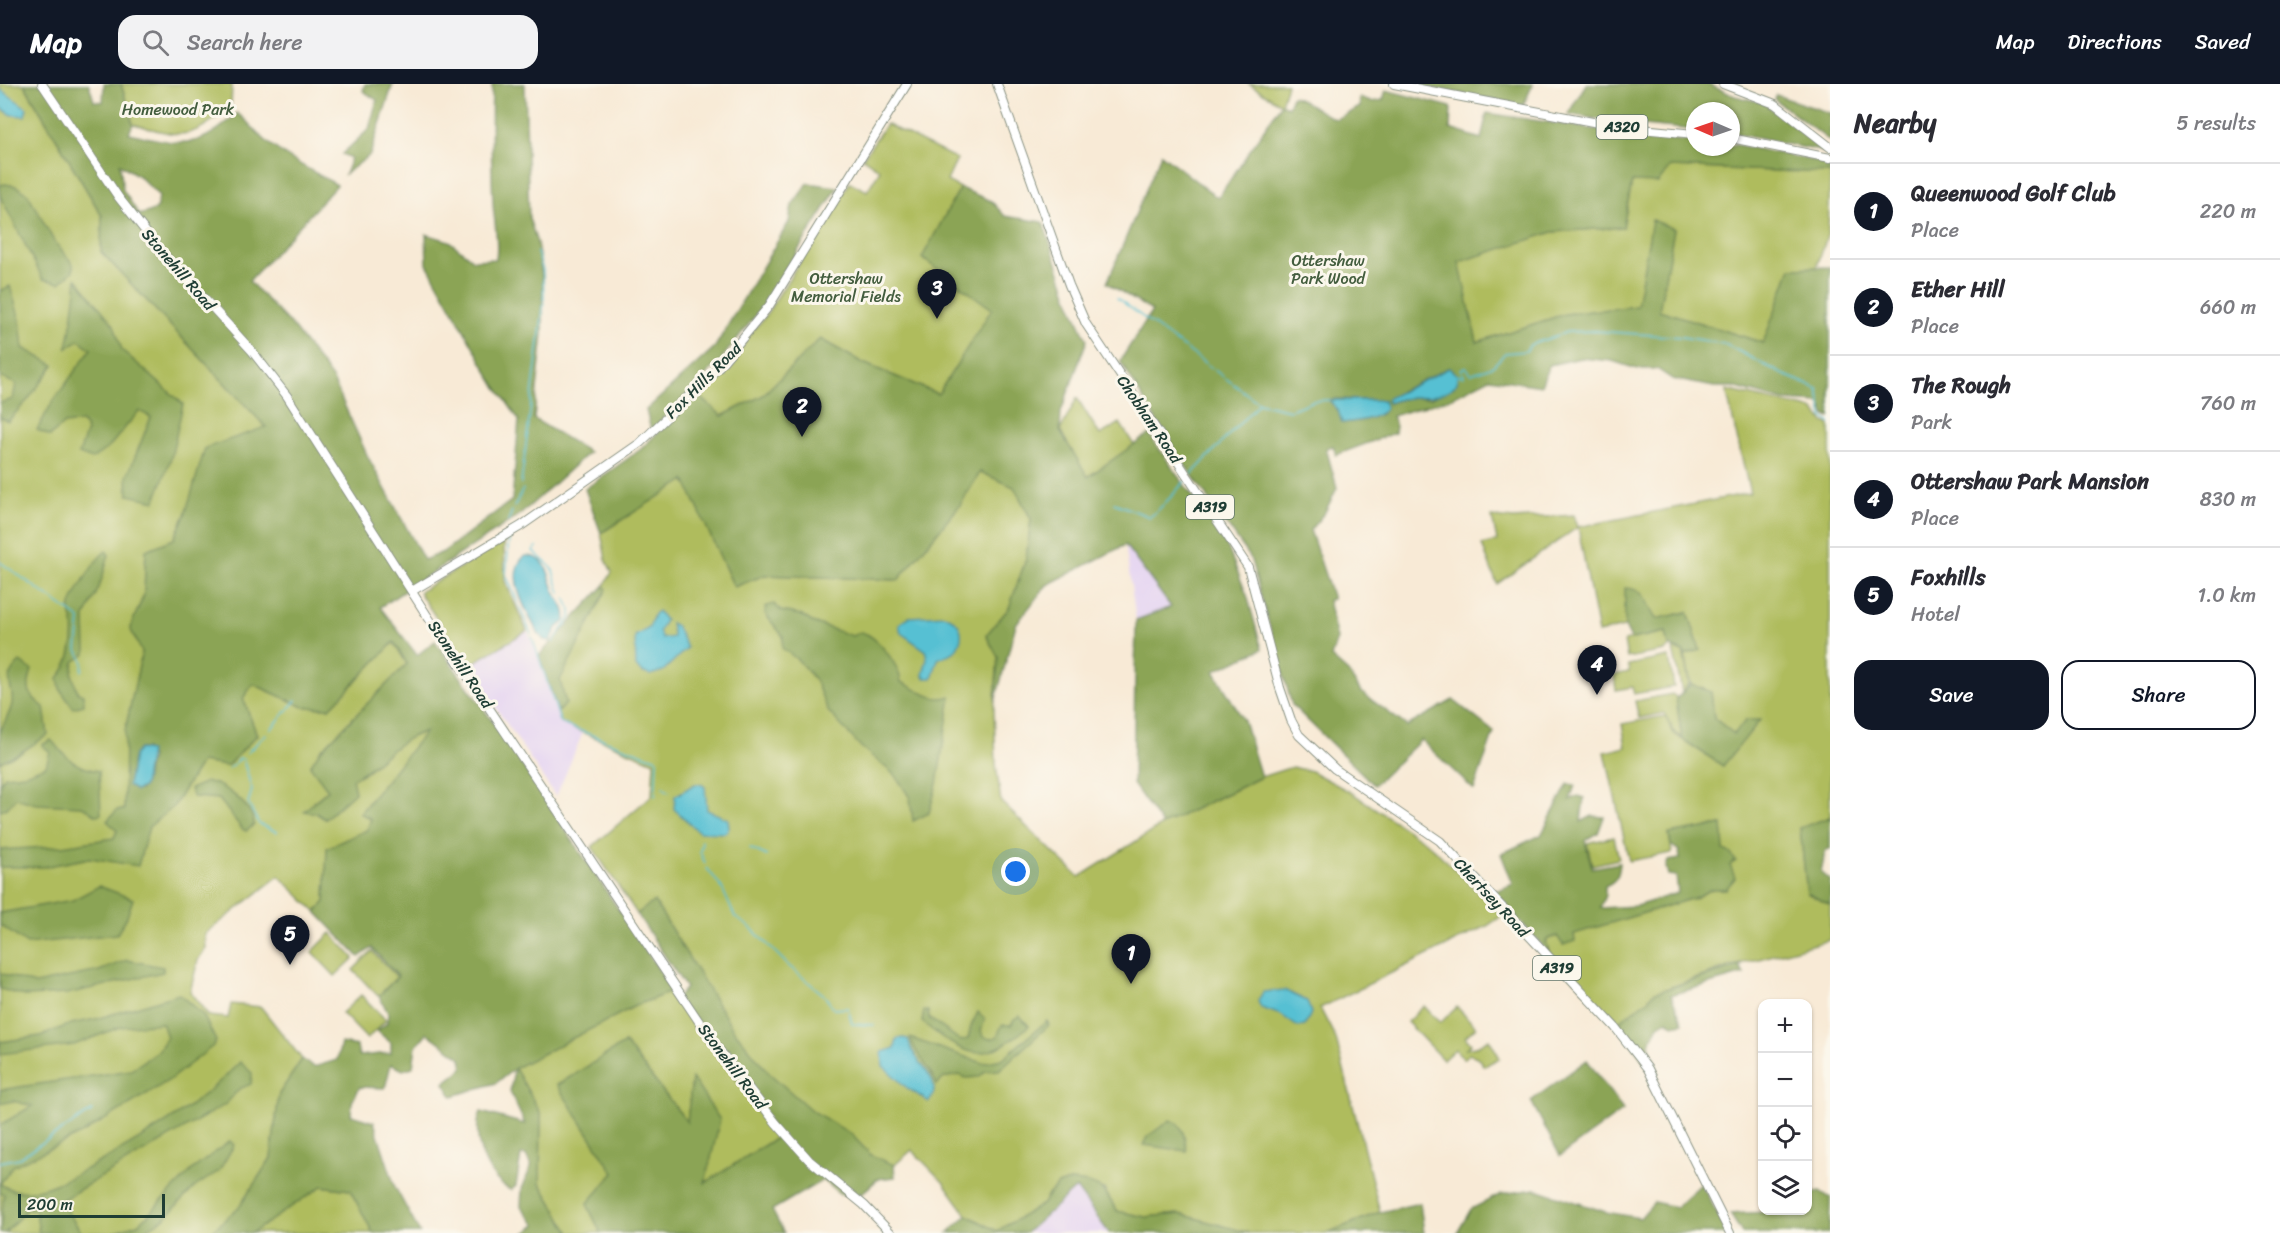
<!DOCTYPE html>
<html lang="en">
<head>
<meta charset="utf-8">
<style>
	body { margin:0; font-family:Sriracha,sans-serif; background:#f2f2f3; color:#2b2b33 }
	.controls { position:absolute; right:18px; bottom:18px; display:grid; overflow:hidden; border-radius:12px; box-shadow:0 2px 4px #0004 }
	.controls button { width:54px; height:54px; display:grid; place-items:center; padding:0; border:0; border-bottom:2px solid #e1e1e2; background:#fff; color:#2b2b33; font:30px sans-serif }
	.compass { position:absolute; left:1686px; top:18px; width:54px; height:54px; border-radius:50%; background:#fff; box-shadow:0 2px 4px #0004; rotate:272deg }
	.scale { position:absolute; left:18px; bottom:15px; width:147px; box-sizing:border-box; padding-left:6px; border:3px solid #1f3d34; border-top:0; font-size:16px; line-height:21px; white-space:nowrap; color:#1f3d34; -webkit-text-stroke:4px #fbf7ec; paint-order:stroke }
	.you { position:absolute; left:1016px; top:788px; width:21px; height:21px; margin:-15px; border:4px solid #fff; border-radius:50%; background:#1a73e8; box-shadow:0 0 0 9px #1a73e833 }
	.badge { display:grid; place-items:center; width:39px; height:39px; border-radius:50%; background:#111827; color:#fff; font-size:20px; font-weight:700 }
	.pin { position:absolute; translate:-50% -50px; filter:drop-shadow(0 2px 3px #0008) }
	.pin::after { content:''; position:absolute; top:32px; width:21px; height:18px; background:inherit; clip-path:polygon(0 0,100% 0,50% 100%) }
	.list { margin:0; padding:0; list-style:none }
	h2 { display:flex; justify-content:space-between; align-items:center; height:78px; margin:0; padding:0 24px; font-size:26px }
	h2 small { font-size:20px; font-weight:400; color:#7c7c81 }
	.list li { display:grid; grid-template-columns:39px 1fr auto; gap:18px; align-items:center; box-sizing:border-box; height:96px; padding:0 24px; border-top:2px solid #e1e1e2 }
	.list b { display:block; font-size:22px; white-space:nowrap }
	.list p { margin:0; font-size:20px; white-space:nowrap; color:#7c7c81 }
	.list em { font-size:20px; font-style:normal; color:#7c7c81 }
	.actions { display:flex; gap:12px; padding:18px 24px }
	.actions a { flex:1; padding:14px 0; border:2px solid #111827; border-radius:18px; text-align:center; font-size:21px; color:#111827 }
	.actions .main { background:#111827; color:#fff }
	.icon { flex:none; width:33px; height:33px; fill:none; stroke:currentColor; stroke-width:2; stroke-linecap:round; stroke-linejoin:round }
	.map { position:relative; flex:none; width:1830px; height:1149px; overflow:hidden }
	header { display:flex; align-items:center; gap:36px; box-sizing:border-box; height:84px; padding:0 30px; background:#111827; color:#fff }
	header strong { font-size:28px }
	nav { display:flex; gap:33px; margin-inline-start:auto; font-size:21px }
	.search { width:420px; height:54px; background:#f2f2f3; display:flex; align-items:center; gap:15px; box-sizing:border-box; padding:0 21px; border-radius:18px; color:#7c7c81; font-size:22px }
	main { display:flex }
	aside { flex:1; background:#fff }
	.map>svg:first-child { display:block }
	.built { fill:#e4d3f2 }
	.green { fill:#afbc5d; stroke:#677c48; stroke-width:1.5 }
	.forest { fill:#8ba454; stroke:#557044; stroke-width:1.5; fill-rule:evenodd }
	.water { fill:#57c0d3; stroke:#3b7e84; stroke-width:1.5 }
	.lines { fill:none; stroke-linecap:round; stroke-linejoin:round }
	.stream { stroke:#57c0d3; stroke-width:1.5 }
	.secondary-casing { stroke:#8c9485; stroke-width:10 }
	.primary-casing { stroke:#8c9485; stroke-width:10 }
	.secondary { stroke:#fff; stroke-width:8 }
	.primary { stroke:#fff; stroke-width:8 }
	.labels { text-anchor:middle; stroke-width:6; stroke-linejoin:round; paint-order:stroke }
	.shield { fill:#fbf7ec; stroke:#61756b; stroke-width:1.5 }
	.shield-label { font-size:15px; font-weight:bold; fill:#1f3d34 }
	.park-label { font-size:16px; fill:#435d3e; stroke:#fbf7ec }
	.street-label { font-size:16px; fill:#1f3d34; stroke:#fbf7ec }
</style>
</head>
<body>
<header>
<strong>Map</strong>
<div class="search"><svg class="icon" aria-label="search" viewBox="0 0 24 24"><circle cx="10" cy="10" r="6"/><path d="M15 15l6 6"/></svg>Search here</div>
<nav><a>Map</a><a>Directions</a><a>Saved</a></nav>
</header>
<main>
<div class="map">
<svg width="1830" height="1149" viewBox="0 0 1830 1149">
	<rect width="100%" height="100%" fill="#fbf7ec"/>
	<filter id="ink" filterUnits="userSpaceOnUse"><feTurbulence type="fractalNoise" baseFrequency=".0167" numOctaves="2"/><feDisplacementMap in="SourceGraphic" scale="12" xChannelSelector="R" yChannelSelector="G"/><feConvolveMatrix kernelMatrix="1 2 1 2 8 2 1 2 1" color-interpolation-filters="sRGB"/></filter>
	<filter id="wash" filterUnits="userSpaceOnUse"><feTurbulence type="fractalNoise" baseFrequency=".008" numOctaves="4" result="noise"/><feDisplacementMap in="SourceGraphic" scale="24" xChannelSelector="R" yChannelSelector="G"/><feGaussianBlur stdDeviation="1.35" result="paint"/><feColorMatrix in="noise" values="0 0 0 0 0 0 0 0 0 0 0 0 0 0 0 0 0 1.4 0 .05"/><feComposite in="paint" operator="in"/></filter>
	<g filter="url(#wash)">
		<rect width="100%" height="100%" fill="#f8ead6"/>
		<!-- built -->
		<path class="built" d="M1125 460 1171 523 1136 536Z
			M527 547 539 572 560 637 583 648 556 713 468 582Z
			M1076 1103 1109 1149H1026L1049 1128Z"/>
		<!-- green -->
		<path class="green" d="M0 0H24L102 132 101 168 266 343 185 431 174 455 146 467 144 511 130 544 142 568 125 647 174 722 201 678 227 682 257 651 243 614 253 600 304 623 330 624 394 558 407 580 319 668 324 699 328 706 313 718 316 729 325 735 338 723 352 695 366 688 403 656 427 647 360 729 371 735 367 746 327 764 325 818 316 828 279 792 205 850 206 864 198 876 190 908 209 932 228 934 231 920 261 923 302 975 279 1010 271 1074 240 1122 210 1149H0Z
			M121 0H232L231 23C187 57 185 54 133 40Z
			M1249 0H1287L1281 20Z
			M886 40 957 75 947 97 960 104 922 174 993 225 938 310 863 279 820 255 762 312 722 332 697 310 764 234 850 98 867 107 880 86 863 74Z
			M1670 83 1830 89 1828 149 1817 183 1791 184 1764 259 1659 226 1674 145 1653 136 1638 222 1565 230 1477 258 1458 178 1553 148 1623 143 1632 98Z
			M1726 306 1814 326 1824 338 1830 341V733L1800 744 1807 809 1830 821V856L1729 883 1654 909 1648 916 1617 939 1549 869 1546 856 1558 852 1563 861 1573 850 1694 814 1712 805H1726L1722 741 1669 750 1672 769 1629 777 1605 668 1626 663 1622 640 1665 632 1674 650 1723 682 1734 650 1714 634 1711 608 1691 600 1685 571 1700 566 1688 528 1598 549 1578 443 1497 500 1482 461 1497 457 1492 433 1514 435 1574 431 1578 443 1750 409Z
			M1077 314 1100 351 1120 339 1134 361 1087 393 1060 347Z
			M981 387 1014 403 1031 435 1026 475 1009 525 986 551 998 573 994 626 996 680 1001 718 1079 793 1162 741 1261 693 1292 683 1311 687 1352 709 1430 761 1502 832 1487 842 1320 924 1336 955 1380 1128 1327 1149H1249L1180 1130 1145 1133 1116 1127 1104 1105 1070 1097 1058 1101 1047 1112 1043 1120 997 1147 967 1131 944 1099 912 1066 861 1110 645 834 637 830 592 763 652 711 654 678 565 641 560 637 539 572 604 502 612 488 606 476 601 449 685 395 734 503 765 491 898 496 960 421Z
			M504 457 505 497 527 547 468 582 419 508Z
			M1666 548 1669 564 1665 567 1627 574 1624 557Z
			M1673 565 1683 568 1689 599 1682 608Z
			M1669 573 1674 603 1634 610 1632 603 1616 606 1614 591 1629 588 1628 581Z
			M1672 610 1676 613 1682 654 1675 649 1664 629 1639 634 1635 617Z
			M1614 753 1619 775 1592 781 1587 759Z
			M331 849 354 874 335 892 312 868Z
			M372 867 397 893 378 912 353 886Z
			M673 907 676 915 779 1052 704 1100 692 995 687 1038 625 959 614 1089 587 1120 601 1149H570L540 1099 541 1030 514 984 637 921Z
			M361 911 386 936 367 955 342 929Z
			M1424 922 1440 939 1457 923 1476 943 1465 953 1471 960 1466 965 1475 963 1489 955 1500 974 1484 982 1477 973 1469 970 1464 975 1455 965 1443 976 1407 938Z
			M322 1102 350 1106 373 1149H252Z"/>
		<!-- forest -->
		<path class="forest" d="M24 0H89L94 17 103 18 104 0H121L133 40 129 49C179 60 197 69 237 29 248 37 254 46 264 55 285 74 313 87 337 101L249 197 293 243 332 294 368 373 424 476 443 468 512 416 519 336 492 296 427 180 426 150 449 157 473 176 496 175C499 156 494 138 493 119 491 79 491 39 492 0H525L529 134 537 159 543 198V249L534 335 589 368 521 430 380 523 417 571 435 557 498 645 673 907 637 921 515 984 541 1030 540 1099 570 1149H525L536 1141 521 1122 522 1105 531 1082 526 1071H521L516 1102 511 1106C487 1096 470 1052 481 1028L525 1040 510 1008 514 985 496 999 452 1012 444 999 463 984 461 974 427 949 416 962 413 983 403 986 391 980 385 1004 360 1003 352 1018 351 1031 374 1038 395 1103 420 1149H373L350 1106 322 1102 252 1149H210L240 1122 271 1074 279 1010 302 975 314 983 337 976 341 959 357 962 359 972 391 969V959L377 947 387 939 388 929 379 912 398 892 372 864 359 873 316 828 325 818 327 764 367 746 371 735 360 729 426 647C394 657 381 680 352 695L355 708 325 735 316 729 304 727 328 706 310 682 319 668 407 580 394 558 330 624 304 623 253 600 243 614 257 651 227 682 201 678 174 722 149 743 138 782 90 774 44 783H0V766L62 762 114 754 117 746 107 737 117 726H124L125 647 142 568 130 544 144 511 146 466 174 455 185 431 205 364 266 343 101 168 102 132ZM120 80 140 93 159 112 156 126 139 131 123 106ZM139 665H146L151 673 144 702 140 706 128 701 134 671Z
			M365 0H393L370 71 345 90 351 74 342 70 369 45 377 16 363 7Z
			M1409 0H1533L1523 22Z
			M1586 0H1707L1735 12 1764 19 1826 68 1731 49V27H1695V46L1612 38 1568 30Z
			M1386 6 1451 23 1450 45 1481 55 1487 29 1646 53 1695 58V63L1738 61 1830 80V89L1670 83 1658 99 1632 98 1623 143 1553 148 1459 178 1477 258 1565 230 1637 222 1652 136 1674 145 1659 226 1763 259 1791 184 1830 183V334L1826 332 1820 319 1785 317 1733 303H1714L1672 295 1657 285H1637L1612 277 1581 274 1549 281 1541 302 1490 294 1451 314 1392 332 1396 342 1395 349 1336 371 1333 362 1326 364 1337 404 1325 428 1310 446 1333 515 1328 516 1337 555 1331 573 1348 588 1361 608 1407 642 1453 616 1494 648 1474 706 1421 656 1374 701 1292 621 1250 473 1177 370 1120 277 1152 227 1107 199 1161 70 1218 114 1281 20 1288 23 1292 12C1309 16 1319 30 1336 35L1360 23 1359 14 1371 18 1383 16ZM1448 284 1453 286 1454 303 1430 314 1407 313 1389 319 1400 307ZM1336 315 1383 317 1381 330 1364 336 1342 339 1338 326 1329 316Z
			M1776 11 1830 29V57L1774 15Z
			M808 99 838 103 763 222 719 278 651 346 646 326 715 263 789 138 792 121Z
			M5 100 16 102 28 110 54 157 73 180V187L60 199 43 195 0 112V101Z
			M960 104 991 117 1005 132 1043 138 1070 218 1087 256 1061 328 1060 347 1088 393 1149 350 1227 462 1247 511 1262 565 1214 587 1244 637 1261 693 1162 741 1133 700 1136 536 1171 523 1125 461 1047 501 1016 540 995 618 998 573 986 551 1009 524 1026 475 1031 435 1014 403 980 388 960 421 898 496 765 491 734 503 685 396 601 449 585 405 641 365 697 310 722 332 762 312 820 255 863 279 938 310 992 225 922 174Z
			M76 194 114 241 122 266 183 320 171 374 155 417 128 411 127 393 151 333 139 327 109 363 92 375 79 370 87 346 82 338 64 340 50 352 37 346 52 319 91 265 79 256 66 265C69 259 78 201 76 194Z
			M10 202 20 236 23 264 54 281 27 317 8 337 0 333V319L13 315 16 300 0 293V207Z
			M106 467 109 471 99 504 85 533 86 570 74 578 72 590 78 609 83 611 84 621 73 624 60 605 58 594C70 581 75 558 73 540 73 535 70 532 70 527 70 515 96 474 106 467Z
			M604 502 607 505 560 596 566 620 558 628 539 572Z
			M1625 504C1648 505 1645 519 1656 535L1688 528 1700 566 1685 571 1684 568 1669 562 1666 548 1631 555 1625 543Z
			M774 520 781 527 801 531 812 538 852 552 861 548C878 552 899 581 901 598 918 605 932 619 951 612L937 700 929 729 913 737 910 714 896 692 861 663 828 627 815 596 798 576 782 564 783 552 765 530 766 522Z
			M20 578 32 586C26 604 27 611 44 623L48 651 20 669 0 678C0 669 0 659 0 650 1 642 10 631 12 620 15 602 0 596 20 578Z
			M1691 600 1711 608 1714 634 1734 650 1746 636H1760L1723 682 1682 655 1676 615Z
			M51 656C69 675 72 682 99 687L101 730 95 731 82 722 36 720 16 714 7 724 0 726V699L5 692 25 690 46 682 50 668 42 661Z
			M206 698C223 698 255 724 254 741L246 747 242 745 219 715 193 713 190 705Z
			M1568 700 1575 701 1570 716 1578 712 1584 714 1581 738 1592 732 1604 733 1598 749 1585 757 1592 784 1620 779C1619 791 1617 797 1605 802V811L1600 824 1636 822 1678 809 1676 792 1668 791 1666 783 1668 777 1680 775 1679 767 1671 761 1669 750 1722 741 1724 766 1730 769 1736 777 1730 781 1735 794 1726 805H1712L1694 814 1574 850 1575 857 1563 861 1557 852 1546 856 1549 869 1494 808 1513 800 1501 770 1541 751Z
			M1830 733V765L1826 766 1821 788 1830 796V821L1807 809 1800 744Z
			M99 802 133 815 127 833 117 850 27 860 0 841V829L73 816Z
			M654 817 733 945 769 989 811 1026 851 1050 871 1071 894 1081 895 1093 877 1095 860 1111 840 1110 823 1096 772 1126 784 1149H601L587 1120 614 1089 557 1001 625 959 687 1038 692 994 720 1036 705 1099 779 1052 676 915 686 904 637 830Z
			M127 876 163 883V888L67 910 25 912 0 905V889L35 900 99 887Z
			M1742 881 1739 883 1744 890 1671 911 1683 939 1673 941 1667 936 1659 941 1649 960 1658 989 1654 991 1617 939 1648 916 1653 909Z
			M179 910 203 931 216 957 213 962 168 997 83 1049 13 1082 0 1100C10 1106 20 1109 31 1107 52 1104 71 1092 90 1083 144 1054 198 1022 240 978L252 989 251 1000 239 1005 226 1020 60 1117 82 1149H39L36 1127 26 1126 5 1149H0L4 1110 0 1109V1041L32 1022 13 1017 0 1020V1006L131 986 158 967 167 953 162 939 120 943 74 961 0 970V958L40 952 71 940 96 935Z
			M924 927H928L929 934 961 957 968 955 971 942 978 928 985 935 981 947 984 953 990 955 997 953 1002 941H1011L1014 935 1020 932 1029 942C983 981 968 975 922 938Z
			M1047 937 1049 941 999 986 986 987 979 993 966 994 959 991 944 994 937 1001C930 983 916 972 910 954L983 979 1002 975Z
			M1587 976 1623 1026 1560 1072 1531 1017Z
			M1170 1036C1185 1041 1184 1053 1187 1067L1143 1061 1147 1053Z
			M230 1057 234 1061 219 1087 195 1103 165 1134 140 1149H111L140 1139 193 1085Z
			M1070 1097C1100 1099 1102 1102 1117 1127L1145 1133 1180 1130 1249 1149H1109L1076 1104 1026 1149H948L967 1131 997 1147 1043 1120 1047 1112 1058 1101Z
			M1701 1100 1728 1149H1457L1471 1125 1501 1110 1536 1105 1606 1128 1640 1134 1654 1118 1676 1123Z
			M1820 1107 1830 1114 1829 1149H1742L1730 1130 1808 1126V1110Z
			M1420 1119 1424 1149H1327L1380 1128Z"/>
		<!-- water -->
		<path class="water" d="M0 5 27 24 25 32 12 31 0 24Z
			M1449 284 1457 291V299C1440 319 1411 308 1388 319L1386 315Z
			M1329 316H1377L1383 317 1386 325C1375 336 1357 337 1342 339L1338 326Z
			M525 472C547 471 548 490 554 506 558 517 568 524 565 537L557 544 550 557 544 556 538 549C528 530 503 490 525 472Z
			M658 527 665 536 659 548 662 555 673 553 671 539 676 542 687 564 663 587 650 591 641 588 636 582 635 552 649 544 654 530Z
			M944 531C963 537 966 553 954 568L938 575 932 594H925L923 591 927 574 925 566 901 549 899 540 909 533Z
			M139 665 150 667 144 702 136 707 128 701 134 671Z
			M695 700H701L705 703 707 726 728 735 729 744 725 749 699 748 674 725 675 712Z
			M1284 906 1307 917 1311 929 1305 942 1298 943 1281 931 1261 924 1258 917 1263 908Z
			M903 954 908 955C910 960 911 965 914 969 922 985 944 998 929 1018L907 1004 883 982 882 968 895 964 897 955Z"/>
		<g class="lines">
			<!-- stream -->
			<path class="stream" d="M1117 214 1259 319 1290 326 1313 317 1329 316
				M1457 291 1463 292 1461 285 1466 283 1471 290 1493 282 1505 269 1526 267 1530 261 1567 248 1595 247 1682 253 1725 260 1780 289 1818 305 1823 333 1830 339
				M1192 390 1259 319
				M521 400 544 218 543 186 537 168
				M1114 419 1150 433C1166 420 1173 410 1186 396
				M514 423 523 405
				M508 438 512 427
				M509 454 506 491 531 550
				M537 463 533 467 552 484 560 509
				M0 478 80 535 77 566 83 577 82 587
				M532 553 560 637 565 641 605 656
				M553 558 571 533V526L565 514
				M292 621 296 616
				M271 645 291 622
				M607 657 657 675 655 712
				M247 669 266 650
				M243 675 252 706 248 719 259 740 277 748
				M228 685 241 674
				M663 703 669 708
				M702 757 700 768 705 779
				M750 764 767 772
				M707 784 722 804 735 833 751 844 790 883 824 911 834 925 848 924 852 940 874 941
				M0 1078 19 1074 92 1027"/>
		</g>
	</g>
	<g filter="url(#ink)">
		<g class="lines">
			<defs>
				<path id="secondary" d="M42 0 119 114 161 167 252 267 287 312 426 530 710 954 776 1039 809 1076 864 1121 891 1149
					M1723 0 1775 20 1830 63
					M412 507 521 442 640 359 717 285 769 222 907 0"/>
				<path id="primary" d="M997 0 1069 201 1086 240 1248 483 1280 604 1291 636 1299 651 1335 685 1440 757 1615 943 1648 985 1730 1149
					M1394 0 1619 43 1695 50
					M1731 54 1830 74"/>
			</defs>
			<!-- secondary casing -->
			<use href="#secondary" class="secondary-casing"/>
			<!-- primary casing -->
			<use href="#primary" class="primary-casing"/>
			<!-- secondary -->
			<use href="#secondary" class="secondary"/>
			<!-- primary -->
			<use href="#primary" class="primary"/>
		</g>
	</g>
	<g class="labels">
		<!-- shield labels -->
		<g class="shield">
			<rect x="1596.5" y="31" width="51" height="24" rx="4.5"/>
			<rect x="1186" y="411" width="48" height="24" rx="4.5"/>
			<rect x="1533" y="872" width="48" height="24" rx="4.5"/>
		</g>
		<g class="shield-label">
			<text x="1622" y="48">A320</text>
			<text x="1210" y="428">A319</text>
			<text x="1557" y="889">A319</text>
		</g>
		<!-- park labels -->
		<g class="park-label">
			<text x="178" y="31">Homewood Park</text>
			<text x="1328" y="182">Ottershaw<tspan x="1328" dy="18">Park Wood</tspan></text>
			<text x="846" y="200">Ottershaw<tspan x="846" dy="18">Memorial Fields</tspan></text>
		</g>
		<!-- street labels -->
		<g class="street-label">
			<text transform="translate(179 185) rotate(49)" y="6">Stonehill Road</text>
			<text transform="translate(703 296) rotate(-45)" y="6">Fox Hills Road</text>
			<text transform="translate(1150 335) rotate(56)" y="6">Chobham Road</text>
			<text transform="translate(461 580) rotate(56)" y="6">Stonehill Road</text>
			<text transform="translate(1492 813) rotate(47)" y="6">Chertsey Road</text>
			<text transform="translate(733 982) rotate(53)" y="6">Stonehill Road</text>
		</g>
	</g>
</svg>
<div class="controls">
<button>+</button>
<button>−</button>
<button><svg class="icon" aria-label="locate" viewBox="0 0 24 24"><circle cx="12" cy="12" r="6"/><path d="M12 2v4M12 18v4M2 12h4M18 12h4"/></svg></button>
<button><svg class="icon" aria-label="layers" viewBox="0 0 24 24"><path d="M12 4l9 5-9 5-9-5zM3 14l9 5 9-5"/></svg></button>
</div>
<svg class="compass" viewBox="-18 -18 36 36"><path d="M0-13l5 13h-10z" fill="#e53935"/><path d="M0 13l5-13h-10z" fill="#7c7c81"/></svg>
<div class="scale">200 m</div>
<div class="you"></div>
<div class="pin badge" style="left:1131px;top:900px">1</div>
<div class="pin badge" style="left:802px;top:353px">2</div>
<div class="pin badge" style="left:937px;top:235px">3</div>
<div class="pin badge" style="left:1597px;top:611px">4</div>
<div class="pin badge" style="left:290px;top:881px">5</div>
</div>
<aside>
<h2>Nearby<small>5 results</small></h2>
<ul class="list">
<li><span class="badge">1</span><div><b>Queenwood Golf Club</b><p>Place</p></div><em>220 m</em></li>
<li><span class="badge">2</span><div><b>Ether Hill</b><p>Place</p></div><em>660 m</em></li>
<li><span class="badge">3</span><div><b>The Rough</b><p>Park</p></div><em>760 m</em></li>
<li><span class="badge">4</span><div><b>Ottershaw Park Mansion</b><p>Place</p></div><em>830 m</em></li>
<li><span class="badge">5</span><div><b>Foxhills</b><p>Hotel</p></div><em>1.0 km</em></li>
</ul>
<div class="actions"><a class="main">Save</a><a>Share</a></div>
</aside>
</main>
</body>
</html>
